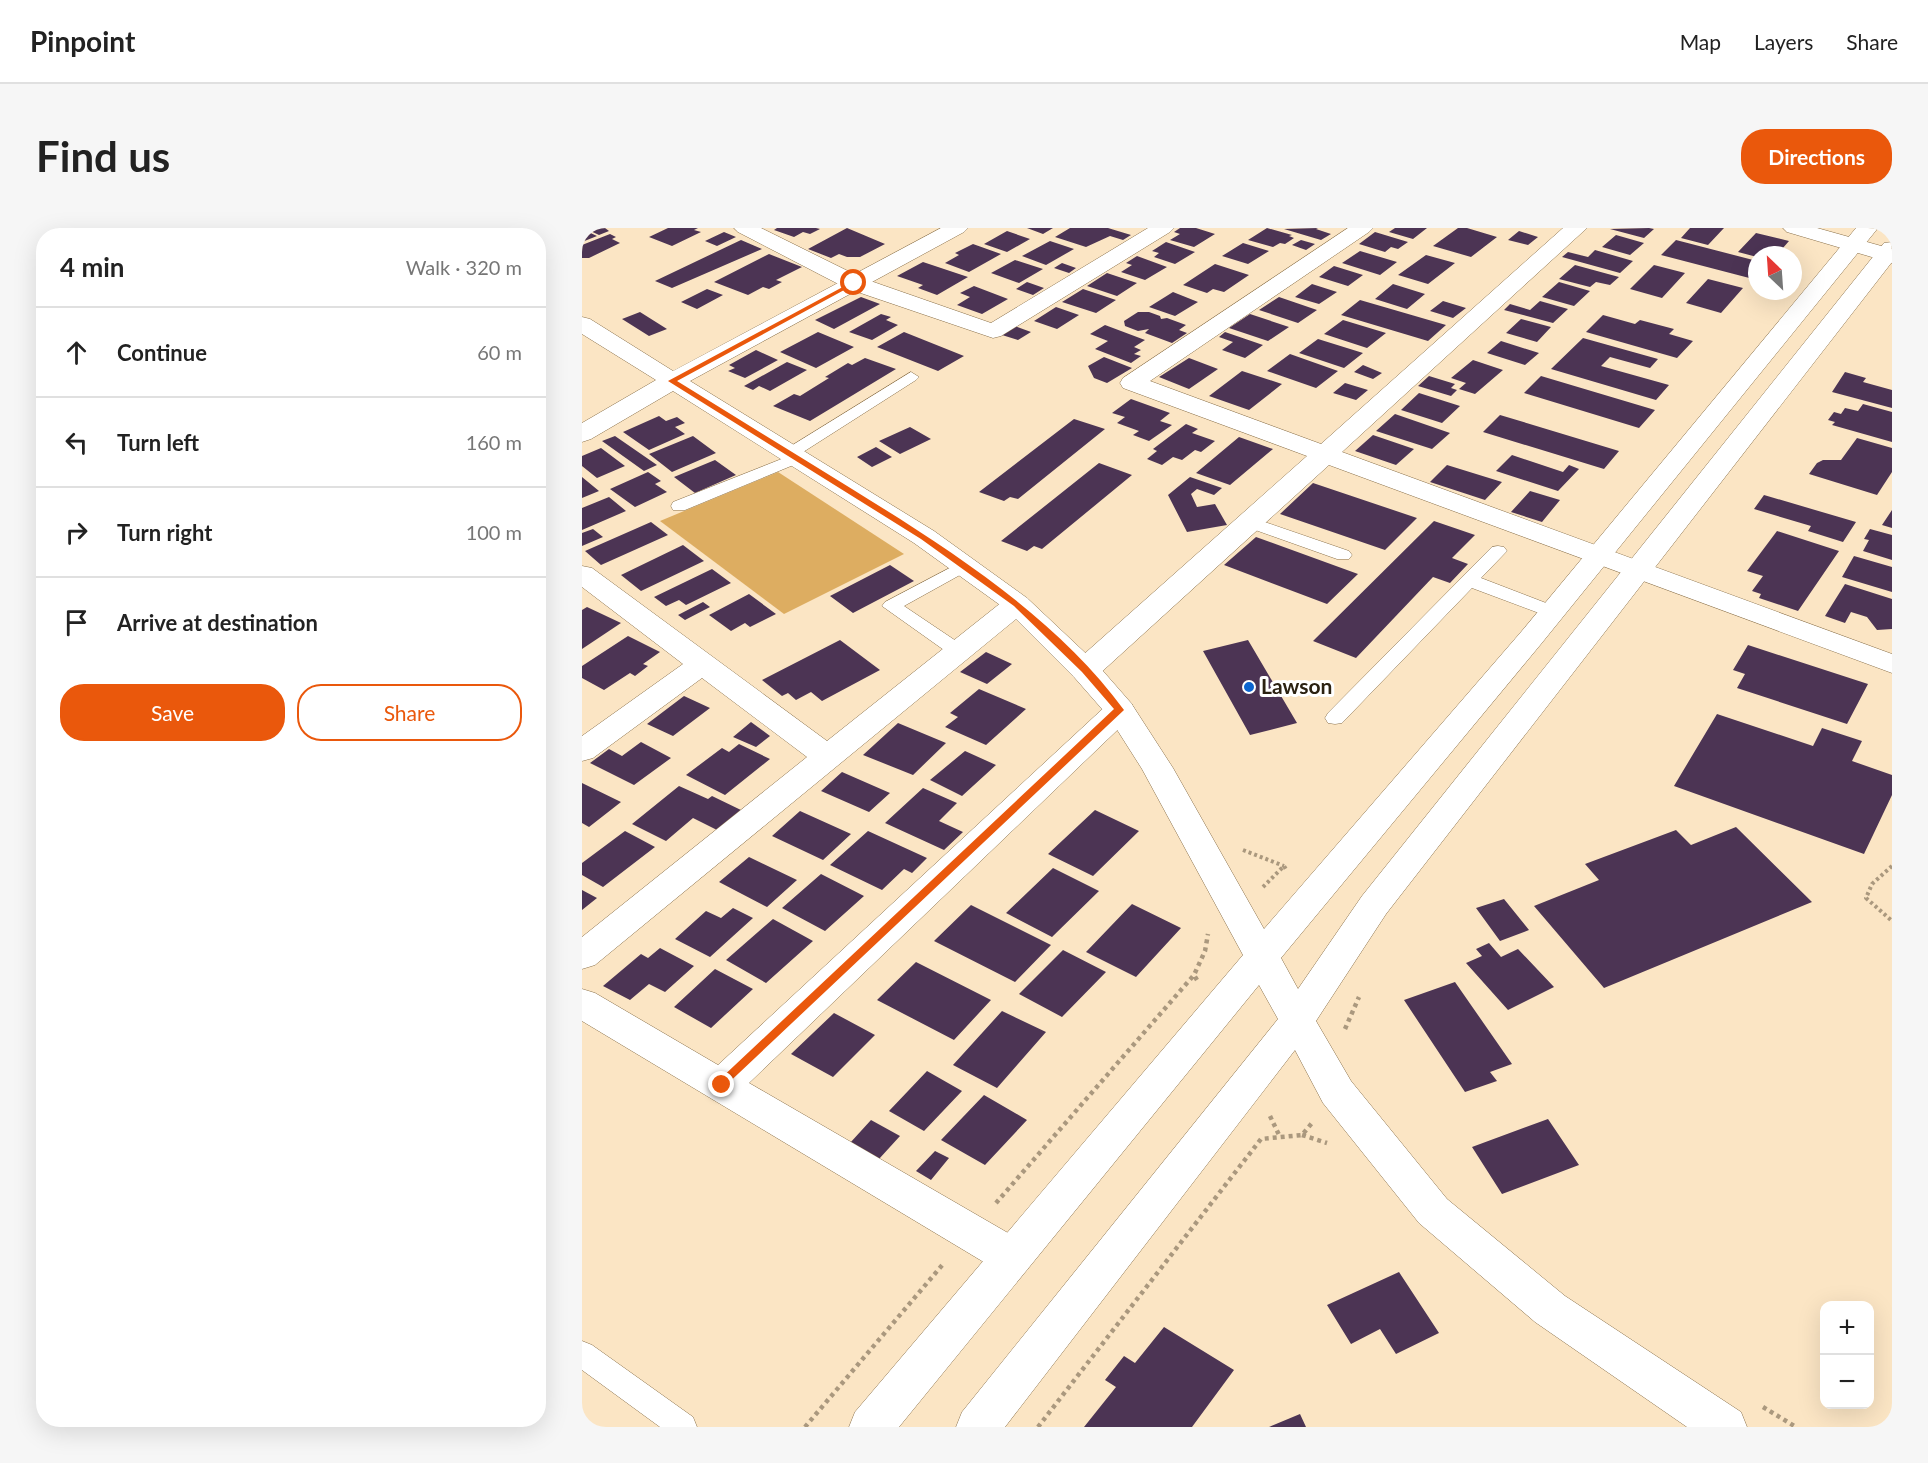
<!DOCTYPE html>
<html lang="en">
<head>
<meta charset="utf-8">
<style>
	body { margin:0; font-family:Lato,sans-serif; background:#f6f6f6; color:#222 }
	.controls { position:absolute; right:18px; bottom:18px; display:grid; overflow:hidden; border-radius:12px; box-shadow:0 6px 24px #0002 }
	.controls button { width:54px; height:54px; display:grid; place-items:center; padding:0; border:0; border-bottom:2px solid #e0e0e0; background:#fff; color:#222; font:30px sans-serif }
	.compass { position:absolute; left:1166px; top:18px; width:54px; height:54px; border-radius:50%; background:#fff; box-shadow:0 6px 24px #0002; rotate:335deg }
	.stop { position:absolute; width:18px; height:18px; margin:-14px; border:4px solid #ea580c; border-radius:50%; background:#fff }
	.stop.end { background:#ea580c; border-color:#fff; box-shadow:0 2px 6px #0008 }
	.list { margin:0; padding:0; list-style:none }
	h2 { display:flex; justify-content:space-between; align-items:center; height:78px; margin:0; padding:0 24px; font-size:26px }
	h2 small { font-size:20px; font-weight:400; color:#767676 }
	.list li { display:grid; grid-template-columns:39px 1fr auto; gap:18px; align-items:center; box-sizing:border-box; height:90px; padding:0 24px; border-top:2px solid #e0e0e0 }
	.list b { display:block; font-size:22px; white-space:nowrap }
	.list em { font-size:20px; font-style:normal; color:#767676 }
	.actions { display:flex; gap:12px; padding:18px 24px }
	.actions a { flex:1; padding:14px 0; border:2px solid #ea580c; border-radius:24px; text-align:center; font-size:21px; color:#ea580c }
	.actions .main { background:#ea580c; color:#fff }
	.icon { flex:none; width:33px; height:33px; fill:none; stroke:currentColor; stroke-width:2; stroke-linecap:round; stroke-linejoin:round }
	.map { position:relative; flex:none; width:1310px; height:1199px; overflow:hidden; border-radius:24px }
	header { display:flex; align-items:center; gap:36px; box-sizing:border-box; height:84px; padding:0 30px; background:#fff; border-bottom:2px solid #e0e0e0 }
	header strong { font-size:28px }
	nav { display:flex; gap:33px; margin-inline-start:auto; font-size:21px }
	.intro { display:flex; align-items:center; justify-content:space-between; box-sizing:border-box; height:144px; padding:0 36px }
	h1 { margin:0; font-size:42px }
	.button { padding:15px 27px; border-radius:24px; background:#ea580c; color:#fff; font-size:21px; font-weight:700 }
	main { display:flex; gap:36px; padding:0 36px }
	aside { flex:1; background:#fff; border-radius:24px; box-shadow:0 6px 24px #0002 }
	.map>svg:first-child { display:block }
	.green { fill:#ddad61 }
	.building { fill:#4c3454 }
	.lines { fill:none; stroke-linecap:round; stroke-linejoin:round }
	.lane-casing { stroke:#89704a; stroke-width:1 }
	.street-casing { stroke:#89704a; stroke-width:1 }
	.secondary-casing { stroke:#89704a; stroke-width:1 }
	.path-far1 { stroke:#aa987e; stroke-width:4; stroke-dasharray:3 3; stroke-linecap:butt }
	.path { stroke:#aa987e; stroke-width:4.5; stroke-dasharray:4 4; stroke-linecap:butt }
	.lane { fill:#fff; fill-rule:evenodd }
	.street { fill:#fff; fill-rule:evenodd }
	.secondary { fill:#fff; fill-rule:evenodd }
	.route { fill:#ea580c }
	.poi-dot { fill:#0c65cf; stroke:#fff; stroke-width:2 }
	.labels { text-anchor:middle; stroke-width:6; stroke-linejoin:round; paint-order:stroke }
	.poi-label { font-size:21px; font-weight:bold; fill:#2b2111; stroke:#fff; text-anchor:start }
</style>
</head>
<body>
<header>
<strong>Pinpoint</strong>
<nav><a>Map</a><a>Layers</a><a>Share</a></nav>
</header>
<div class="intro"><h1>Find us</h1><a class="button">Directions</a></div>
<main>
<aside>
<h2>4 min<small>Walk · 320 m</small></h2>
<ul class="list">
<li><svg class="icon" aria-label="ahead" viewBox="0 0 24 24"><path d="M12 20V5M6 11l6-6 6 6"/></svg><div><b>Continue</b></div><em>60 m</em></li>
<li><svg class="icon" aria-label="left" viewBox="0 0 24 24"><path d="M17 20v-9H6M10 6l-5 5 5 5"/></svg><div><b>Turn left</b></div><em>160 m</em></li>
<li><svg class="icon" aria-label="right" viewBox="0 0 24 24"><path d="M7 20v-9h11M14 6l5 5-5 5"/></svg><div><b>Turn right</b></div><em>100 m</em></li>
<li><svg class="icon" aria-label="arrive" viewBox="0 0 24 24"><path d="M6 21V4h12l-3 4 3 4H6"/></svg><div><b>Arrive at destination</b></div></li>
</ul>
<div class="actions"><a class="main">Save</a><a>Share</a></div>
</aside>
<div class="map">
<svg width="1310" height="1199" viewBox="0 0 1310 1199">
	<rect width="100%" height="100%" fill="#fbe5c4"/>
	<!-- green -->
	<path class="green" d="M196 244 322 326 202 386 78 293Z"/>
	<!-- building -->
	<path class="building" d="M2 0H23L27 3 17 7Z
		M86 0H116L112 2 119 4 90 18 67 9Z
		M195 0H234L238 1 228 6 221 4 212 9 192 2Z
		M265 0 303 16 278 29H265L257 26 249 30 226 21Z
		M445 0H471L461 6Z
		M488 0H526L549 7 541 12 528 8 504 19 473 9Z
		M598 0H614L633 6 612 19 588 12 598 6 592 4Z
		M685 0 710 7 707 8 712 10 703 16 698 15 691 19 666 12Z
		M736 0 734 1 749 6 739 12 702 1Z
		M813 0H845L831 11 807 4Z
		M876 0H885L915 9 889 29 851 18Z
		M1067 0 1072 1 1062 10 1028 1Z
		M1108 0H1142L1126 17 1099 10Z
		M0 1 15 8 0 14Z
		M425 3 448 11 425 24 402 16Z
		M937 3 956 9 946 17 926 12Z
		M142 4 154 9 135 18 123 13Z
		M793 4 826 14 816 21 809 19 803 24 777 16Z
		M1174 5 1207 13 1195 27 1175 29 1156 24Z
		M28 6 34 9 30 11 38 15 7 30H0V17Z
		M1034 7 1062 15 1048 27 1020 19Z
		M159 12 180 21 90 60 73 53Z
		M719 12 733 16 724 22 710 17Z
		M1094 12 1175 33V52L1079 27Z
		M468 13 492 21 464 37 440 28Z
		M584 14 613 24 593 36 572 29 577 25 570 23Z
		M661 15 687 23 666 36 640 28Z
		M391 16 419 26 387 44 363 35 377 27 373 25Z
		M1013 22 1051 33 1038 45 980 29 986 24 1006 29Z
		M778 23 815 34 798 47 760 35Z
		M187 26 220 39 194 52 200 54 187 61 181 59 166 67 132 54Z
		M844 27 873 35 846 56 816 47Z
		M555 28 585 39 563 52 539 44 550 37 544 35Z
		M433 32 461 41 437 55 409 45Z
		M341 34 386 49 355 67 336 60 341 57 315 48Z
		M480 35 494 40 487 45 472 40Z
		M633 36 667 47 642 64 631 61 625 65 601 57Z
		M993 37 1037 49 1028 57 1014 54 1008 59 977 51Z
		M1072 37 1103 45 1080 70 1048 61Z
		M752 38 781 47 766 58 737 49Z
		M525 45 555 55 535 68 505 58Z
		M1126 51 1161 60 1139 85 1104 75Z
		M445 54 462 60 451 67 434 61Z
		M977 54 1008 63 992 78 960 69Z
		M730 56 755 64 737 76 713 69Z
		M811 56 843 66 825 81 793 71Z
		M392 58 426 71 400 86 375 77 388 69 378 65Z
		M125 61 141 67 115 81 99 74Z
		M501 61 534 72 514 85 480 74Z
		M591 64 616 74 593 88 567 79Z
		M279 69 298 76 252 101 233 92Z
		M697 69 735 82 716 95 677 82Z
		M778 72 864 97 846 113 759 87Z
		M861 73 884 80 871 90 848 83Z
		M958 73 986 81 971 95 922 82 928 76 948 82Z
		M474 79 497 87 475 101 452 93Z
		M58 84 85 101 67 108 40 91Z
		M556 84H567L578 88 579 91 585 90 604 97 597 102 605 105 590 115 563 105 567 101 556 103 543 98 542 93Z
		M299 86 309 89 304 92 316 97 290 112 267 104Z
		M668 86 707 99 686 113 647 100Z
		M1021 87 1053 96 1058 92 1092 101 1087 106 1111 113 1095 130 1004 104Z
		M939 91 969 99 955 114 924 105Z
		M761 92 804 105 785 120 742 106Z
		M523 97 563 112 552 119 559 122 552 126 559 128 549 135 513 121 526 113 508 106Z
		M433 98 449 104 436 112 420 107Z
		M236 104 272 119 234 140 198 124Z
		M322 104 382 128 356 143 295 119Z
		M643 104 681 117 663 130 640 122 651 114 637 109Z
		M1001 110 1076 131 1068 140 1028 129 1019 138 1087 157 1074 172 969 141Z
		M736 111 781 125 762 140 717 125Z
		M919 113 957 125 943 137 905 125Z
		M174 122 196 132 163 150 146 143 153 140 147 137Z
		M708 126 756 143 734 160 685 143Z
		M522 129 550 140 525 155 512 150 506 138Z
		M283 130 314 141 228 193 191 178 212 166 218 168 247 150 243 149 266 135 270 137Z
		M607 130 636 141 607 161 577 149Z
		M891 132 921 142 893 166 877 161 884 155 869 150Z
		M205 134 225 142 188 163 177 158 171 162 162 158Z
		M781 137 800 145 791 151 772 144Z
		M660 143 700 156 667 182 627 168Z
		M1263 144 1284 150 1281 154 1310 162V180L1250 164Z
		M847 148 873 156 869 160 875 162 869 168 836 158Z
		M959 148 1073 182 1057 200 942 165Z
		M763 155 786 162 774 172 751 165Z
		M837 165 878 178 860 195 819 182Z
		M549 171 588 185 578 193 590 197 567 213 551 207 557 203 535 195 543 189 530 185Z
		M1281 176 1310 184V214L1250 197 1253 194 1246 192 1252 184 1259 186 1263 180 1276 183Z
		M813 186 868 205 850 221 794 203Z
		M918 187 1037 223 1022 241 901 204Z
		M77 188 84 193 95 189 103 195 93 199 103 206 67 222 41 204Z
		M492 191 523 201 436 271 428 269 422 273 397 264Z
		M604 196 616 201 610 205 633 213 619 224 613 222 600 232 591 229 580 237 565 231 575 223 571 221Z
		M328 199 349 211 318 226 297 213Z
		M791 207 832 221 814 237 773 223Z
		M33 208 75 237 62 243 20 213Z
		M111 208 134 225 90 244 67 226Z
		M657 209 691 221 648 257 614 245Z
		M1275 210 1310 220V244L1295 267 1227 246 1235 235 1241 232H1259Z
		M294 219 310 229 290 239 275 229Z
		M19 220 43 238 15 250 0 238V228Z
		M930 227 981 244 987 237 997 241 976 263 914 243Z
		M133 232 154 247 113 265 92 249Z
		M517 235 550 247 460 321 452 318 445 323 419 313Z
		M865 237 920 254 903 272 848 254Z
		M66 244 79 253 73 256 85 264 53 279 28 261Z
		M0 249 17 263 0 270Z
		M608 249 640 260 632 267 615 261 609 266 615 279 633 276 645 297 605 304 586 267Z
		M731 255 835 290 803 322 698 286Z
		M948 263 978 272 960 294 929 284Z
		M1182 267 1274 294 1261 314 1226 303 1229 298 1172 281Z
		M27 269 44 283 0 302V280Z
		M1310 282V300L1300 297Z
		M852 293 893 307 870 330 886 336 868 355 851 349 774 430 731 413Z
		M69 294 86 307 19 337 3 323Z
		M11 301 21 309 0 318V305Z
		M1288 301 1310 307V332L1281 323 1287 312 1282 311Z
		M1195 303 1257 323 1216 383 1177 370 1179 366 1170 363 1181 348 1165 343Z
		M674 309 776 346 745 376 642 337Z
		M101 317 122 333 59 363 39 347Z
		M1272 328 1310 339V364L1260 349Z
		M308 337 332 353 271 385 248 368Z
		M130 341 149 355 104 377 97 372 84 378 72 369Z
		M1263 356 1310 371V401L1295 402 1285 389 1269 384 1263 395 1243 388Z
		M167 366 194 386 168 399 163 395 149 403 127 387Z
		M121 374 128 379 103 392 96 387Z
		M5 379 39 395 0 421V382Z
		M46 408 78 424 61 436 66 438 53 448 48 445 22 462 0 450V438Z
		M258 412 298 442 240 473 229 464 214 472 206 465 200 468 180 452Z
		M666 412 715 495 668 507 621 423Z
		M1166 417 1286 456 1265 496 1155 460 1163 446 1151 442Z
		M404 424 430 436 405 456 378 444Z
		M397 461 444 481 404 517 363 499 376 489 368 485Z
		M102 468 128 480 91 508 65 496Z
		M1135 486 1231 518 1240 500 1280 513 1270 533 1310 547V567L1282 626 1092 558Z
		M169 494 188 508 174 519 151 509Z
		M316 495 364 515 331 547 281 527Z
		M59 514 89 530 52 557 8 535 27 521 40 528Z
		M157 516 188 531 143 567 104 547 140 520 147 524Z
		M383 523 414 537 380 568 348 552Z
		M260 544 308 565 287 584 239 563Z
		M0 555 39 574 7 599 0 595Z
		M97 558 126 571 130 568 161 583 137 603 111 590 84 613 50 596Z
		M341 560 375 575 357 593 381 604 362 622 303 595Z
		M513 582 557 603 511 648 466 626Z
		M218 583 269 606 241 632 190 608Z
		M1154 599 1230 674 1022 760 952 678 1017 652 1003 636 1094 602 1109 617Z
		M43 603 73 619 21 659 0 647V635Z
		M286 603 345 630 330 645 322 641 300 662 248 637Z
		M167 629 215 652 185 679 137 654Z
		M471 640 517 663 470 709 424 685Z
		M239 646 282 668 243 703 200 680Z
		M0 662 15 670 0 682Z
		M922 671 947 702 918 713 894 680Z
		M550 676 599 700 554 749 504 724Z
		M389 677 469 717 433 754 352 713Z
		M151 680 171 690 128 729 93 711 124 683 139 690Z
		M191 691 231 713 184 755 144 732Z
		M907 715 919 729 936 721 972 759 926 782 884 735 900 728 894 721Z
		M78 720 112 738 83 764 67 756 48 772 21 758 59 726 66 730Z
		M481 722 524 744 480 789 437 766Z
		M334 734 409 772 372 812 295 772Z
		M133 741 171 761 129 800 92 779Z
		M873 754 930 836 908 844 915 853 883 864 822 772Z
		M420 783 464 804 415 860 371 837Z
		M252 785 293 807 251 849 209 826Z
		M345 843 380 863 342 903 307 883Z
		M402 867 445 892 403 937 359 912Z
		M966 891 997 937 920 966 890 919Z
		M289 892 318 908 297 931 268 915Z
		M353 923 367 930 349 952 334 943Z
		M817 1044 857 1105 814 1126 798 1101 769 1116 745 1077Z
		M582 1099 652 1142 610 1199H502L534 1159 523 1152 542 1128 553 1135Z
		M718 1186 724 1199H687Z"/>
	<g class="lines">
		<defs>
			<path id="lane" d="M329 144 337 149 334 152 218 226 223 230 221 233 103 282H91L89 278 91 274 202 230 199 226 201 223Z
				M668 289 767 323 770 327 767 331H755L662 298 659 294 662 290Z
				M916 318 922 319 925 323 899 350 977 380 980 384 977 388H965L890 360 760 495 753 496 746 495 743 490 746 485 910 319Z
				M381 333 387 334 390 338 387 342 322 378 383 419 385 423 383 427H369L300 378 303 374Z
				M0 1113 10 1117 111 1189 115 1199H78L0 1142Z"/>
			<path id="street" d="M152 0H179L280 50 409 95 566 0H592L588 4 419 108 411 110 264 60 156 4Z
				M766 0H791L787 4 568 153 739 216 981 0H1005L760 224 1310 426V445L747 237 514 449 503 451 492 449 488 442 492 435 725 228 541 160 538 155 541 150Z
				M1201 0H1235L1310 21V35L1205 4Z
				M0 338 10 340 245 513 425 370 435 367 445 370 449 376 445 382 13 737 0 741V709L225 529 120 450 11 530 0 533V508L101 436 0 359Z
				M538 472 549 475 553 482 549 489 167 855 445 1016 451 1029 445 1042 430 1047 415 1042 0 793V761L13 765 136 837 527 475Z"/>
			<path id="secondary" d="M359 0H386L382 4 108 153 352 303 445 370 514 435 549 475 591 540 682 701 939 404 1274 0H1296L959 416 699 730 716 761 780 668 1302 15 1310 14V34L804 686 734 793 769 853 865 971 983 1068 1159 1184 1165 1199H1105L953 1094 837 995 741 875 713 822 423 1199H374L380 1184 696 791 677 757 317 1199H267L273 1184 661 727 560 541 527 489 492 449 425 382 332 315 91 163 9 211 0 214V195L74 152 0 106V89L8 91 91 143Z"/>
		</defs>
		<!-- lane casing -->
		<use href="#lane" class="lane-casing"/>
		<!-- street casing -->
		<use href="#street" class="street-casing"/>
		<!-- secondary casing -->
		<use href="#secondary" class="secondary-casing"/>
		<!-- path-far1 -->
		<path class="path-far1" d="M661 622 702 638
			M1310 638 1290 656 1284 670 1310 693
			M681 659 702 638 705 643"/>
		<!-- path -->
		<path class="path" d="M615 752 612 747 623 723 626 706
			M763 801 777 769
			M688 888 698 909
			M720 907 745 915
			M414 975 612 747
			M1181 1179 1214 1199
			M223 1199 362 1035
			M456 1199 679 911 720 907 730 895"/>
		<!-- lane -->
		<use href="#lane" class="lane"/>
		<!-- street -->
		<use href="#street" class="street"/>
		<!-- secondary -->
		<use href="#secondary" class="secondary"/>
	</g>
	<!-- route -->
	<path class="route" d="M270 54 275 55 95 153C153 189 212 225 270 261 367 321 474 389 542 482L140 861 136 860V853L532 481 500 444 432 378 339 311 86 153Z"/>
	<!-- markers -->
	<circle class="poi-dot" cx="667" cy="459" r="6"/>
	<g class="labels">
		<!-- poi labels -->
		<g class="poi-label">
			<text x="679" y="466">Lawson</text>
		</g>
	</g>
</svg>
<div class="controls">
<button>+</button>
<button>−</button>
</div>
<svg class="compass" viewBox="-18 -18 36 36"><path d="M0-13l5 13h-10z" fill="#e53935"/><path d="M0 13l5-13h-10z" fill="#767676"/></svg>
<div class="stop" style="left:272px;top:55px"></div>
<div class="stop end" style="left:140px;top:857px"></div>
</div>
</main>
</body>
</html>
